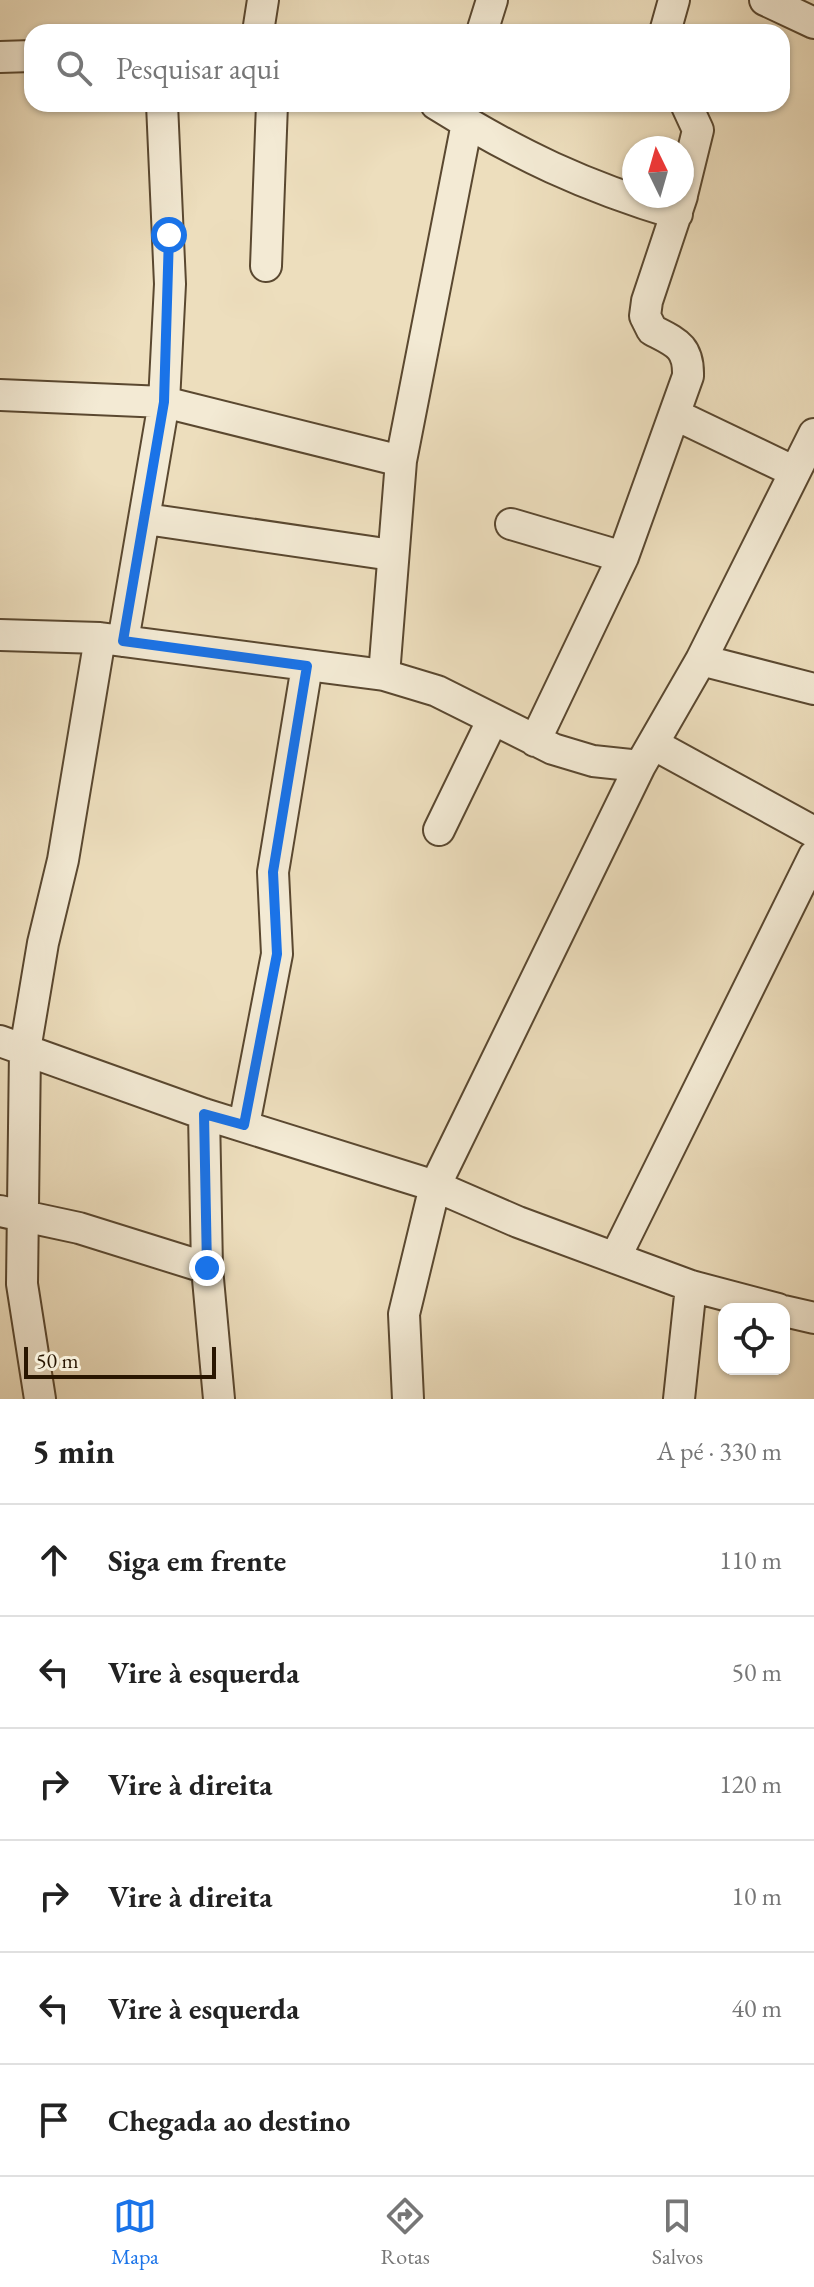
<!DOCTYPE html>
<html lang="pt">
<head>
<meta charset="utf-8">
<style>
	body { margin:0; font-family:"EB Garamond",serif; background:#f2f2f2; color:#222 }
	.controls { position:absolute; right:24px; bottom:24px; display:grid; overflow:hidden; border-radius:16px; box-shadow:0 2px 6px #0004 }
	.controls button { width:72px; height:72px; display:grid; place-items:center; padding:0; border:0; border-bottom:2px solid #e0e0e0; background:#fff; color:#222; font:40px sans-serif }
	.compass { position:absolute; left:622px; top:136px; width:72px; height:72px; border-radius:50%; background:#fff; box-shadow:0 2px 6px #0004; rotate:355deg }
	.scale { position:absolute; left:24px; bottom:20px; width:192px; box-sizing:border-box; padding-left:8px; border:4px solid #291601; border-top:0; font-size:22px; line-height:28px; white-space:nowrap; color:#291601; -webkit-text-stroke:6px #f3ead4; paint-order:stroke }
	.stop { position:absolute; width:24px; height:24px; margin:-18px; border:6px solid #1a73e8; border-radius:50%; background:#fff }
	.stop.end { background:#1a73e8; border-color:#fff; box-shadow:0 2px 8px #0008 }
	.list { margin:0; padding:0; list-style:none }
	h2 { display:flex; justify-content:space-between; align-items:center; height:104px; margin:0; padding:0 32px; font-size:34px }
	h2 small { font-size:26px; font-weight:400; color:#767676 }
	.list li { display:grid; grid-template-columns:52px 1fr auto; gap:24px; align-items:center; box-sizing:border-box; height:112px; padding:0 32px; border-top:2px solid #e0e0e0 }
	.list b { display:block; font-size:30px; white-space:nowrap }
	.list em { font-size:26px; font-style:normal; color:#767676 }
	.icon { flex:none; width:44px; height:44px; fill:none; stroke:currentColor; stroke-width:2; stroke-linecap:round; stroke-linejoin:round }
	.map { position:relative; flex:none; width:814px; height:1399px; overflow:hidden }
	.search { position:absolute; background:#fff; box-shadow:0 2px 6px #0004; left:24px; right:24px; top:24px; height:88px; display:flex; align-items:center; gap:20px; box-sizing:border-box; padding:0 28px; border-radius:24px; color:#767676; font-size:30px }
	.sheet { height:776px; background:#fff }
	nav { display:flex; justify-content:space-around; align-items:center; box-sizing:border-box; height:112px; border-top:2px solid #e0e0e0; background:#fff; font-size:22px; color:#767676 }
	nav a { display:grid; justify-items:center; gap:4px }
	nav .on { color:#1a73e8 }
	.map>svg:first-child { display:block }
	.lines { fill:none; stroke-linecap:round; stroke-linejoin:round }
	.minor-casing { stroke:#5a4830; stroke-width:34 }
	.minor { stroke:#f3ead4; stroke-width:30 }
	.route { stroke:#1a73e8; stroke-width:10 }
</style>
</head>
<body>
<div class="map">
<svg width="814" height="1399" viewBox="0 0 814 1399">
	<rect width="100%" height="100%" fill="#eddebd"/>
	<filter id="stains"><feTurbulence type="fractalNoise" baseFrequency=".0025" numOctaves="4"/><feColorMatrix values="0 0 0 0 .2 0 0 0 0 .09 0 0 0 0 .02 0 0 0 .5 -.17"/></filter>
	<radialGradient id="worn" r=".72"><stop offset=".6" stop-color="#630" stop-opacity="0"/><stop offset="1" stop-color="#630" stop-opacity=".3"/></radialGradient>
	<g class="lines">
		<defs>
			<path id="minor" d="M765 0 814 23
				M258 32 263 0
				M482 32 492 0
				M665 32 674 0
				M0 57 32 56
				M436 104C518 155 584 186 677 214
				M682 195 698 130 686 104
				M266 266 272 104
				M0 395 164 402 401 461
				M676 415 795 472
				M146 519 392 555
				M511 524 623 557
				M0 635 100 638 384 675 437 691 553 749 593 761 640 766
				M123 641 164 402 170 284 162 104
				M701 660 814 689
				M384 675 401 461 467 123
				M535 741 623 557 688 376C689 346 675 342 652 330L645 316 647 301 682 196
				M653 744 814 832
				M439 830 493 719
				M0 1041 204 1114 435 1186 518 1222 691 1286 778 1309
				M204 1114 207 1268 219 1399
				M244 1125 277 954 273 872 307 666
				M0 1211 79 1228 207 1268
				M616 1256 814 856
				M784 1311 814 1318
				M40 1399 22 1284 25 1050 43 943 63 860 100 638
				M408 1399 404 1314 435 1186 640 766 701 660 814 434
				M679 1399 691 1286"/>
		</defs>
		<!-- minor casing -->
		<use href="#minor" class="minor-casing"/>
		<!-- minor -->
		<use href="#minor" class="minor"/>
	</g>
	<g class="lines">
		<!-- route -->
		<path class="route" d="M169 235 164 402 123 641 307 666 273 872 277 954 244 1125 204 1114 207 1268"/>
	</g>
	<rect width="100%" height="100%" filter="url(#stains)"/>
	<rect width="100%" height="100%" fill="url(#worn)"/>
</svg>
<div class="controls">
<button><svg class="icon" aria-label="locate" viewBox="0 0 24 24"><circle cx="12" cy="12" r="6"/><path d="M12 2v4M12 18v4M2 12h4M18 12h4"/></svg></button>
</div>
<svg class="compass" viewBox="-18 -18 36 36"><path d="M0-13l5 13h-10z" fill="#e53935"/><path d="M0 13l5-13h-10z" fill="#767676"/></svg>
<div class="scale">50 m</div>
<div class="stop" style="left:169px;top:235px"></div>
<div class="stop end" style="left:207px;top:1268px"></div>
<div class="search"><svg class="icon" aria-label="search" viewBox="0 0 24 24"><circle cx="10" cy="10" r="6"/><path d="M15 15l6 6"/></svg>Pesquisar aqui</div>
</div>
<section class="sheet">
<h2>5 min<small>A pé · 330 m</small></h2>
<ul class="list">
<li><svg class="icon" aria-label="ahead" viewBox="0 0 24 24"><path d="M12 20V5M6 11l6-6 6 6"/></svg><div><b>Siga em frente</b></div><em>110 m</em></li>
<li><svg class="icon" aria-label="left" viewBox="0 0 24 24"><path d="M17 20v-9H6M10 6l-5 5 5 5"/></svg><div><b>Vire à esquerda</b></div><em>50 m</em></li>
<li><svg class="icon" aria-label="right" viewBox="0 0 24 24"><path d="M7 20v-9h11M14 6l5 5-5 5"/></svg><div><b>Vire à direita</b></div><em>120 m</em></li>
<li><svg class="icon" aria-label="right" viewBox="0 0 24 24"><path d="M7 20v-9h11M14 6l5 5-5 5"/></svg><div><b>Vire à direita</b></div><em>10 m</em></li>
<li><svg class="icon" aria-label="left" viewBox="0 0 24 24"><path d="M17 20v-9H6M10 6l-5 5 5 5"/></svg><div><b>Vire à esquerda</b></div><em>40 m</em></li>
<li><svg class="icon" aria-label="arrive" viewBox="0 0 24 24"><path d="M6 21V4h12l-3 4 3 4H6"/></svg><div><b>Chegada ao destino</b></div></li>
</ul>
</section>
<nav>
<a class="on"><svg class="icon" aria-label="map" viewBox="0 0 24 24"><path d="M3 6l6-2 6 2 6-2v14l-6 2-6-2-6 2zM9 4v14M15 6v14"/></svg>Mapa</a>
<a><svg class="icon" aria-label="directions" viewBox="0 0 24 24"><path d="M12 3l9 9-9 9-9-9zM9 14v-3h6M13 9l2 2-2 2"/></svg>Rotas</a>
<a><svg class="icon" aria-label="saved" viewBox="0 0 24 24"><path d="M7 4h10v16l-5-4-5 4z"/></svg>Salvos</a>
</nav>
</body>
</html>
